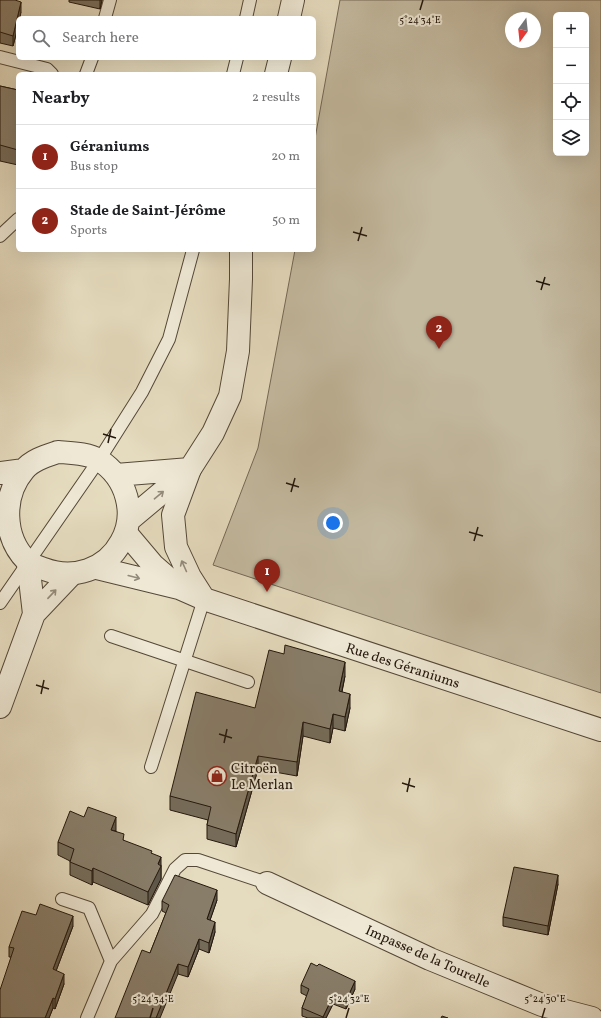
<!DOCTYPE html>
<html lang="en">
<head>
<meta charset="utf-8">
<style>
	body { margin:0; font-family:Vollkorn,serif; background:#f2f2f2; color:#202124 }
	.controls { position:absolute; right:12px; top:12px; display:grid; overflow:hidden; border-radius:6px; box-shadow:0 4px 16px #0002 }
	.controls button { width:36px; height:36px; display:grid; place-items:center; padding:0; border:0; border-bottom:1px solid #e0e0e0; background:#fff; color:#202124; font:20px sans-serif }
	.compass { position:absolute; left:505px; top:12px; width:36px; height:36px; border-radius:50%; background:#fff; box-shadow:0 4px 16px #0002; rotate:195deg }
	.you { position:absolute; left:333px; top:523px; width:14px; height:14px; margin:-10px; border:3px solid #fff; border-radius:50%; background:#1a73e8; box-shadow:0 0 0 6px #1a73e833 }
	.badge { display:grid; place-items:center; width:26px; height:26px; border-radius:50%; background:#8f2418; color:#fff; font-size:13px; font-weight:700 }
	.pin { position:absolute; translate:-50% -33px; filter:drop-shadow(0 1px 2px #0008) }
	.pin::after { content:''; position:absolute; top:21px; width:14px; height:12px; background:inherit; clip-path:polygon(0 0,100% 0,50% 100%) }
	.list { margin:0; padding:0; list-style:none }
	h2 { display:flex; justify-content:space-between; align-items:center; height:52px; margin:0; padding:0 16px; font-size:17px }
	h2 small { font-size:13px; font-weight:400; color:#757577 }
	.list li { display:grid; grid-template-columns:26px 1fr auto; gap:12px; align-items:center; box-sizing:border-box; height:64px; padding:0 16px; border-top:1px solid #e0e0e0 }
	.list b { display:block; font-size:15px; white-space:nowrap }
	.list p { margin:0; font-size:13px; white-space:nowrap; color:#757577 }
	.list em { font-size:13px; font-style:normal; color:#757577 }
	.icon { flex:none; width:22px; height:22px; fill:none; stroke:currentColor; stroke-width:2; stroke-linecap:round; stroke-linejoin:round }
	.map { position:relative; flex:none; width:601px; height:1018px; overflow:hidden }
	.search { position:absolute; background:#fff; box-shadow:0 4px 16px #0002; left:16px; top:16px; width:300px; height:44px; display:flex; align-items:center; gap:10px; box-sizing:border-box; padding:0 14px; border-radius:6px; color:#757577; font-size:15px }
	.panel { position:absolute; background:#fff; box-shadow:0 4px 16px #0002; left:16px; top:72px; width:300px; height:180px; border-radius:6px }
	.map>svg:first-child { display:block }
	.pitch { fill:#c4baa0; stroke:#746856; fill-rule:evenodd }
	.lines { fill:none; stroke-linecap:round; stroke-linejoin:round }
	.service-casing { stroke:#544838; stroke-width:14 }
	.minor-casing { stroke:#544838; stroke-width:24 }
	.tertiary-casing { stroke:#544838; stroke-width:24 }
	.service { stroke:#eee8d5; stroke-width:12 }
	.minor { stroke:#eee8d5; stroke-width:22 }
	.tertiary { stroke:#eee8d5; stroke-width:22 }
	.wall { fill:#756c5a; stroke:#23170c }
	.shaded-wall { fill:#5f584a; stroke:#23170c }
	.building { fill:#887d69; stroke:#23170c }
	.oneway { stroke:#938a7b }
	.ticks { fill:none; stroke:#23170c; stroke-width:1.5 }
	.labels { text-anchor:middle; stroke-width:4; stroke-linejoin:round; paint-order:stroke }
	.street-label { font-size:14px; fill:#23170c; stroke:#eee8d5 }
	.poi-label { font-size:14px; fill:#23170c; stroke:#eee8d5; text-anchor:start }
	.ticks-label { font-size:10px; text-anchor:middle; fill:#23170c; stroke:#eee8d5; stroke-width:4; stroke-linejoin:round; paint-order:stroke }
</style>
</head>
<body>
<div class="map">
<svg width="601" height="1018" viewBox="0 0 601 1018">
	<rect width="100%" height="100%" fill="#e5dbbe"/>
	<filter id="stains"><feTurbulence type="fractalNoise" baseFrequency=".005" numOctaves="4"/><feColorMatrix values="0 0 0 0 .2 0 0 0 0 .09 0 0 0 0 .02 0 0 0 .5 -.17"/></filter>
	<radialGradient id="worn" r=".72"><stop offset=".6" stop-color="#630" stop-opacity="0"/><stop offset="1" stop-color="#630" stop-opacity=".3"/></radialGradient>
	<!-- pitch -->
	<path class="pitch" d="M340 0H601V693L213 565 258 448 295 250H314V144ZM556 15H586V153H556ZM511 18H535V42H511Z"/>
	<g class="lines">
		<defs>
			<path id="service" d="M105 18 110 0
				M246 18 250 0
				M0 57 47 69 52 74
				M86 74 92 58
				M233 74 237 58
				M0 236 18 219
				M0 603 99 460 142 392 169 339 193 250
				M111 636 248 682
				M151 767 204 599
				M62 899 89 908 111 961 87 1018
				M111 961 152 914 175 869 185 860H198L267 883"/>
			<path id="minor" d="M190 469 173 515 176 547 190 577 204 599
				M126 533 153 565 176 585
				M28 562 34 614
				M97 568 179 588 204 599 601 730
				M0 707 34 614 71 575
				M267 883 430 959 542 1005 592 1018"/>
			<path id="tertiary" d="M289 18 293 0
				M276 74 280 58
				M58 452C71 453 88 453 99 460 127 478 137 514 121 542 106 570 73 580 44 569 39 567 31 565 27 561 3 537 2 496 24 470 32 460 46 456 58 452Z
				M0 473 24 470
				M116 475 190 469
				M129 520 190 469 213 433 230 396 238 351 241 279V250"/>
		</defs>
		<!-- service casing -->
		<use href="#service" class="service-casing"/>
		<!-- minor casing -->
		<use href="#minor" class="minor-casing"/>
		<!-- tertiary casing -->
		<use href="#tertiary" class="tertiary-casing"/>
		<!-- service -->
		<use href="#service" class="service"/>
		<!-- minor -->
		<use href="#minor" class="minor"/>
		<!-- tertiary -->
		<use href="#tertiary" class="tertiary"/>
	</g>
	<!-- wall -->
	<path class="wall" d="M0 0 21 12 18 18V27L13 46 0 43Z
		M69 0H102L100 9 69 2Z
		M0 86 18 90V165L0 161Z
		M345 676 342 692 350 708 345 731 333 728 330 743 303 736 297 776 258 769 236 847 207 839V825L208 820 170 810V796L255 708Z
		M116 831 124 841 152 854 161 865V879L148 905 93 882 92 885 70 875V861L58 855V842Z
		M558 884 548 935 503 926V917Z
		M217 900 210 920 215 932 209 953 199 949 188 977 178 974 150 953 166 913 162 911V901Z
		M36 915 73 926 56 971 64 984 55 1009 53 1008 49 1018H0L11 957H9V947Z
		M301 985 355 989 346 1009 333 1004 326 1018H308L302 1016V1008L307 996 301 993Z"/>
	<!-- shaded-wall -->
	<path class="shaded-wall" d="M100 0H102L100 9Z
		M21 2V12L20 18H18V27L13 46V36Z
		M345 662V676L339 705V691Z
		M350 694V708L345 731V717Z
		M333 714V728L330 743V729Z
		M303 722V736L297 776V762Z
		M258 756V769L236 847V834Z
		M116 817V831L111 830Z
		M161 857V879L148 905V892Z
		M93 868V882L92 885V871Z
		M558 875V884L548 935V926Z
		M217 890V900L207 929V919Z
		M73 916V926L53 979V969Z
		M215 922V932L209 953V943Z
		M199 939V949L188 977V967Z
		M178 964V974L160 1018H156Z
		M64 974V984L55 1009V999Z
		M355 981V989L346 1009V1001Z
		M333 996V1004L326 1018H323V1017Z
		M53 998V1008L49 1018H45Z"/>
	<!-- building -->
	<path class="building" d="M0 0H15L21 2 13 36 0 32Z
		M0 86 18 90V150L0 145Z
		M285 645 345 662 339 691 350 694 345 717 333 714 330 729 303 722 297 762 258 756 236 834 207 825 211 807 170 796 196 692 255 708 269 650 284 654Z
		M88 807 116 817 111 830 124 834 123 840 152 851 151 853 161 857 158 864 161 866 148 892 93 868 92 871 70 862 74 849 58 842 70 811 84 817Z
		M514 867 558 875 548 926 503 917Z
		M175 875 217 890 207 919 215 922 209 943 199 939 188 967 178 964 156 1018H115L142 950 150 953 169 905 162 901Z
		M40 904 73 916 53 969 64 974 55 999 53 998 45 1018H0V990L14 948 9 947 22 911 36 915Z
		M311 963 317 966 319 964 355 981 346 1001 333 996 323 1017 302 1008 309 989 301 985Z
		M442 1016 448 1018H441Z"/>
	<!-- one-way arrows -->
	<defs><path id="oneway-shaft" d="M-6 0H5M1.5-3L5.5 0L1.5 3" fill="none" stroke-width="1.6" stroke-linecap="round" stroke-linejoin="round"/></defs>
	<g class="oneway">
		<use href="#oneway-shaft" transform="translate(159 495) rotate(-40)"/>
		<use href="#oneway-shaft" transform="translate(184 566) rotate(-114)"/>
		<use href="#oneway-shaft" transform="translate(134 577) rotate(15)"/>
		<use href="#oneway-shaft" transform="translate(52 594) rotate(-47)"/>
	</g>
	<!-- ticks -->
	<path class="ticks" d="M420 10 423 0M353 232 367 236M358 241 362 227M536 281 550 285M541 290 545 277M103 434 116 438M108 443 111 429M286 483 299 487M291 492 295 478M469 532 483 536M474 541 478 527M36 685 49 689M41 694 44 680M219 734 232 738M224 743 227 729M402 783 415 787M407 792 410 778M150 1018 153 1008M346 1018 349 1008M542 1018 545 1008"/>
	<!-- icons -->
	<defs>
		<symbol id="shop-ring" viewBox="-11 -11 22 22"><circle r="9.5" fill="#eee8d5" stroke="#8f2418" stroke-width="1.5"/><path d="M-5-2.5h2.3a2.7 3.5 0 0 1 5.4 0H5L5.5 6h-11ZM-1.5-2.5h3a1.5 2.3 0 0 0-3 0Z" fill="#8f2418"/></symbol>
	</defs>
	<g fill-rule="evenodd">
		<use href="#shop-ring" x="206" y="765" width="22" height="22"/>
	</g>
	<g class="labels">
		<!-- street labels -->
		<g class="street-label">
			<text transform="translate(403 665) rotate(18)" y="5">Rue des Géraniums</text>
			<text transform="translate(428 956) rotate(24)" y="5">Impasse de la Tourelle</text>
		</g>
		<!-- poi labels -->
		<g class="poi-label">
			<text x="231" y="773">Citroën<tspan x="231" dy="16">Le Merlan</tspan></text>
		</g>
	</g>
	<g class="ticks-label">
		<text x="420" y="23">5°24'34"E</text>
		<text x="153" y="1002">5°24'34"E</text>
		<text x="349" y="1002">5°24'32"E</text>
		<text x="545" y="1002">5°24'30"E</text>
	</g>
	<rect width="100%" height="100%" filter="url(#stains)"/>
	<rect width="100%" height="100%" fill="url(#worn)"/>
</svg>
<div class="controls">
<button>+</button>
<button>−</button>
<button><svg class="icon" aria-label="locate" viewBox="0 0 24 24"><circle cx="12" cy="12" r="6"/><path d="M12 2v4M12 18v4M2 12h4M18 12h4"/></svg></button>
<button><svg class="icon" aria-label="layers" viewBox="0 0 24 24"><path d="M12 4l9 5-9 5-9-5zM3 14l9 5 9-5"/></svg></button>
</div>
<svg class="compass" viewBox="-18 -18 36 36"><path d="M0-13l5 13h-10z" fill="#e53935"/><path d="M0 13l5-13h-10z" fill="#757577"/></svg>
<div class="you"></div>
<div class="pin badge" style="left:267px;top:592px">1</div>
<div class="pin badge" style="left:439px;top:349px">2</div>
<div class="search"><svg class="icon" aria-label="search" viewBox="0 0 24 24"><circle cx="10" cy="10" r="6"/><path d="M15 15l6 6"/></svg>Search here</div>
<section class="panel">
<h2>Nearby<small>2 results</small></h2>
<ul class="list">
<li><span class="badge">1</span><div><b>Géraniums</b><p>Bus stop</p></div><em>20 m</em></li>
<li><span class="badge">2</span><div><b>Stade de Saint-Jérôme</b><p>Sports</p></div><em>50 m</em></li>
</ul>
</section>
</div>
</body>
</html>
